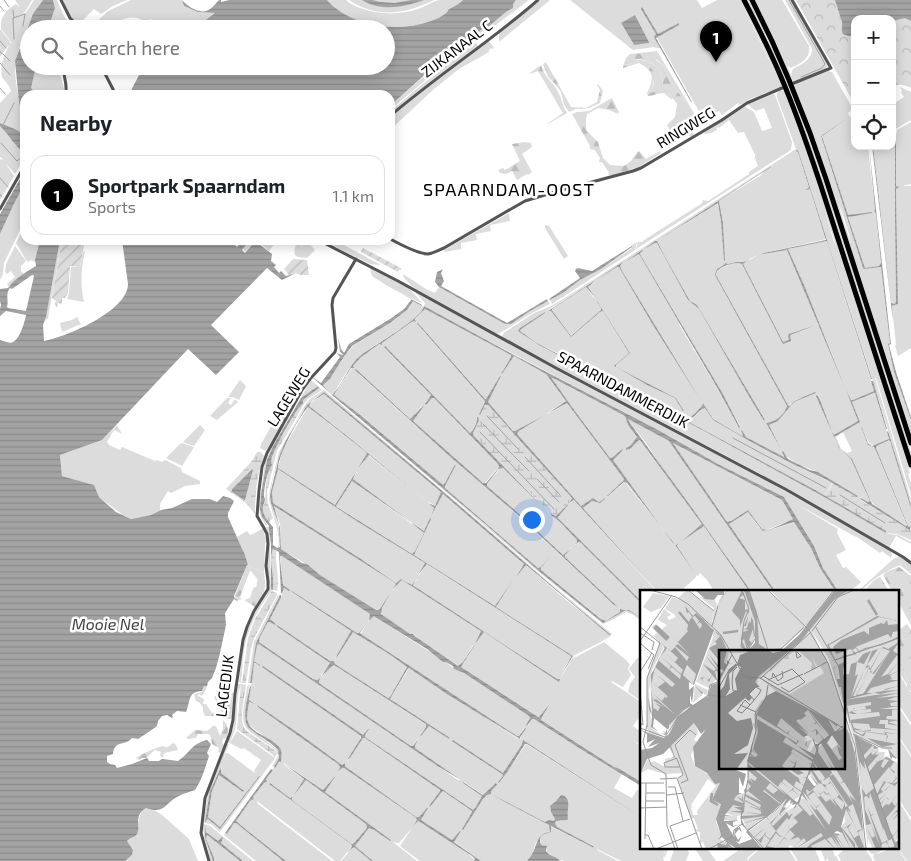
<!DOCTYPE html>
<html lang="en">
<head>
<meta charset="utf-8">
<style>
	body { margin:0; font-family:"Exo 2",sans-serif; background:#f2f2f2; color:#202124 }
	.controls { position:absolute; right:15px; top:15px; display:grid; overflow:hidden; border-radius:10px; box-shadow:0 2px 12px #0003 }
	.controls button { width:45px; height:45px; display:grid; place-items:center; padding:0; border:0; border-bottom:1px solid #e0e0e0; background:#fff; color:#202124; font:25px sans-serif }
	.you { position:absolute; left:531px; top:519px; width:18px; height:18px; margin:-12px; border:4px solid #fff; border-radius:50%; background:#1a73e8; box-shadow:0 0 0 8px #1a73e833 }
	.badge { display:grid; place-items:center; width:32px; height:32px; border-radius:50%; background:#000; color:#fff; font-size:16px; font-weight:700 }
	.pin { position:absolute; translate:-50% -41px; filter:drop-shadow(0 1px 2px #0008) }
	.pin::after { content:''; position:absolute; top:26px; width:18px; height:15px; background:inherit; clip-path:polygon(0 0,100% 0,50% 100%) }
	.list { margin:0; padding:0; list-style:none }
	h2 { display:flex; justify-content:space-between; align-items:center; height:65px; margin:0; padding:0 20px; font-size:21px }
	h2 small { font-size:16px; font-weight:400; color:#757577 }
	.list li { display:grid; grid-template-columns:32px 1fr auto; gap:15px; align-items:center; box-sizing:border-box; height:80px; margin:0 10px 10px; padding:0 10px; border:1px solid #e0e0e0; border-radius:15px }
	.list b { display:block; font-size:19px; white-space:nowrap }
	.list p { margin:0; font-size:16px; white-space:nowrap; color:#757577 }
	.list em { font-size:16px; font-style:normal; color:#757577 }
	.icon { flex:none; width:28px; height:28px; fill:none; stroke:currentColor; stroke-width:2; stroke-linecap:round; stroke-linejoin:round }
	.map { position:relative; flex:none; width:911px; height:861px; overflow:hidden }
	.search { position:absolute; background:#fff; box-shadow:0 2px 12px #0003; left:20px; top:20px; width:375px; height:55px; display:flex; align-items:center; gap:12px; box-sizing:border-box; padding:0 18px; border-radius:28px; color:#757577; font-size:19px }
	.panel { position:absolute; background:#fff; box-shadow:0 2px 12px #0003; left:20px; top:90px; width:375px; height:155px; border-radius:15px }
	.map>svg:first-child { display:block }
	.grass { fill:#dcdcdc; fill-rule:evenodd }
	.forest { fill:url(#forest-firs) }
	.wetland { fill:url(#wetland-marsh); fill-rule:evenodd }
	.park { fill:url(#park-crowns) }
	.garden { fill:url(#garden-furrows) }
	.water { fill:url(#water-rules); fill-rule:evenodd }
	.lines { fill:none; stroke-linecap:round; stroke-linejoin:round }
	.stream { stroke:#a3a3a3; stroke-width:1 }
	.highway-casing { stroke:#dbdbdb; stroke-width:8 }
	.minor { stroke:#555; stroke-width:3 }
	.highway { stroke:#000; stroke-width:5 }
	.labels { text-anchor:middle; stroke-width:5; stroke-linejoin:round; paint-order:stroke }
	.street-label { font-size:15px; fill:#000; stroke:#fff }
	.water-label { font-size:16px; font-style:italic; fill:#444; stroke:#fff }
	.quarter-label { font-size:18px; letter-spacing:1px; fill:#000; stroke:#fff }
	.inset-river { fill:none; stroke:#a3a3a3; stroke-width:2.5 }
	.inset-road { fill:none; stroke:#999; stroke-width:1 }
	.view { fill:#000; fill-opacity:0.15; stroke:#000; stroke-width:2.5 }
	.inset-edge { fill:none; stroke:#000; stroke-width:2.5 }
</style>
</head>
<body>
<div class="map">
<svg width="911" height="861" viewBox="0 0 911 861">
	<defs>
		<pattern id="forest-firs" width="22" height="20" patternUnits="userSpaceOnUse" patternTransform="scale(1.25)"><rect width="22" height="20" fill="#dcdcdc"/><path d="M5 1l3.5 6h-7zM16 11l3.5 6h-7z" fill="#bbb"/></pattern>
		<pattern id="wetland-marsh" width="20" height="14" patternUnits="userSpaceOnUse" patternTransform="scale(1.25)"><rect width="20" height="14" fill="#dcdcdc"/><path d="M1 5h8M5 5V1M11 12h8M15 12V8" fill="none" stroke="#bbb"/></pattern>
		<pattern id="park-crowns" width="20" height="18" patternUnits="userSpaceOnUse" patternTransform="scale(1.25)"><rect width="20" height="18" fill="#dcdcdc"/><path d="M2 6a3 3 0 1 1 6 0M12 15a3 3 0 1 1 6 0" fill="none" stroke="#bbb"/></pattern>
		<pattern id="garden-furrows" width="10" height="10" patternUnits="userSpaceOnUse" patternTransform="scale(1.25)"><rect width="10" height="10" fill="#dcdcdc"/><path d="M-1 1l2-2M0 10L10 0M9 11l2-2" fill="none" stroke="#bbb"/></pattern>
		<pattern id="water-rules" width="6" height="5" patternUnits="userSpaceOnUse" patternTransform="scale(1.25)"><rect width="6" height="5" fill="#a3a3a3"/><path d="M0 2.5h6" fill="none" stroke="#8b8b8b"/></pattern>
	</defs>
	<rect width="100%" height="100%" fill="#fff"/>
	<!-- grass -->
	<path class="grass" d="M15 0H32L25 12H23L25 14 34 0H43C33 12 19 45 16 60 13 69 18 105 25 112V135L15 129 0 123V103L11 91C10 85 5 82 2 77 0 67 3 55 9 46H8L0 57V29L10 41V44L11 42C8 37 4 33 1 29 0 16 7 9 16 4L20 8Z
		M53 0H57L65 18 74 29H48L55 8Z
		M62 0H127L113 6 101 14 94 9 80 23 86 29C74 26 67 11 62 0Z
		M131 0H182L184 6 198 12 215 13 203 22 191 25 186 29H165L161 22 157 23 151 19 146 22C134 14 125 18 113 23L116 26 112 29H89L108 11Z
		M327 0H346C350 4 355 6 360 8 379 15 399 15 418 9 425 7 432 1 440 0 447 0 456 0 463 0 459 4 455 6 451 8 445 12 450 10 445 14 441 17 436 19 431 21 398 33 351 27 327 0Z
		M349 0H434C406 14 377 19 349 0Z
		M516 0H529L447 62 390 110V106L431 70 444 60 446 56 468 43 481 30 488 27 506 12 510 10 512 8 513 4Z
		M541 0H550L499 42V33Z
		M570 0H697L702 8 717 0H740L782 87 750 99 740 105 738 103 722 115 719 111 704 120 656 36H655L660 48H656L654 47 633 50ZM635 15 649 42V43L633 44 621 23Z
		M755 0H782L809 46C811 59 801 63 791 68L787 66 774 37Z
		M785 0H791L828 66 825 69 794 82C792 77 790 74 793 69 802 64 812 60 812 49Z
		M476 42 478 46 416 93 390 114V112L414 91Z
		M488 42H490L494 48 493 49 491 48 488 51 489 52 459 69 434 89 390 130V118L404 105Z
		M657 51 701 125 693 126 692 130 694 135 690 137 688 133 681 137 678 130 669 129 667 125 675 117 677 104 669 93 654 92 650 93 654 83V74L639 61 623 66 626 58 630 54ZM630 55H637L656 59 664 66 672 84 684 100 680 101 670 89 662 86C665 64 647 59 629 59Z
		M36 66H58L64 89 61 95H36C34 93 31 91 31 88 30 84 35 71 36 66Z
		M828 71 832 72 853 109 848 113 850 117 855 115V146H868L875 210 874 211 876 214 881 264 879 266 868 268 881 267 890 343 888 345 894 372 911 420V431L851 246 849 234 842 212 837 201 817 143 795 84ZM822 135 847 214 850 216 848 217 865 268H863L821 136Z
		M900 87 911 92V120L892 131V105L904 97 901 92 902 91Z
		M782 89 797 126 819 190 833 239 840 255 910 473 908 474 911 483V495L876 378H875L911 500V505L897 462 911 508V526L909 527 908 526 876 448 879 445 889 440 895 453 873 381 798 150 795 151 798 152 809 187 806 189H810L826 239 764 253 749 259V260L763 254 787 249 816 319 818 325 820 326 845 387 805 287 788 249 827 241 874 390 872 392 851 401 846 390 858 421 852 425 860 422 852 402 875 393 889 439C870 450 870 446 862 428L861 427 868 445 875 448 907 526 877 508 873 504 867 494 870 501 868 502 818 472C806 467 792 463 782 452L784 456V457L746 437 742 430 741 431 743 435 742 436 713 419 703 403 702 406 690 418 686 414H685L688 419 686 421 560 354 528 339 706 432 814 491 885 532 889 534 898 535 911 542V544L896 536 889 548 790 490 717 451 559 368 502 337 503 334 505 332 534 313 551 306 568 296 796 149 777 97V93ZM766 170 760 176 719 201 723 223 724 245C721 232 723 215 717 203L677 229 668 234ZM656 241 690 301 697 305 700 310 765 420 764 421 699 309 688 300 657 243H655L645 248ZM642 250 640 253 641 256 723 394 740 426H738L721 395 696 353 694 350H693V348L680 326 678 321 639 254 625 262ZM725 263 729 265 718 270 716 275 788 405H790L795 400 816 393 794 402 778 421 769 425 781 449 766 423C776 422 784 416 787 406L716 276C715 268 723 269 725 263ZM594 281 595 282 588 287 596 299 593 297 587 288 586 287 552 309 554 313 571 336 601 310V308L597 302V301L630 353 616 365V367L676 398 684 411 675 398 649 386 614 366 629 353 603 311 600 312 571 337 551 311H548V310ZM843 432 852 451 847 453 841 449 836 437Z
		M773 94 775 95 792 142 791 150 636 249 638 242H642L647 238 701 204 703 202 702 200 708 201 749 174V172L758 166 755 158V155L744 132 738 133 729 120 719 128 718 127 716 128 717 130 711 133 705 134 704 132 744 106 754 112 762 131 772 128 764 108 756 111 748 105V103Z
		M911 122V184L902 186H911V348L898 356 895 345H896L892 306 898 304 896 189 900 187 896 186V138H895V218L896 301 895 304 891 303 873 146H892V132L895 131 896 135 897 130Z
		M0 126C9 135 16 145 25 154V157L15 174 5 163 14 176 0 200V159L2 160 3 159 0 157Z
		M25 182V220L4 263 3 274 0 280V234L12 208Z
		M509 213 510 221 490 225 491 231 476 234 477 240 461 243V249L445 252 444 250Z
		M25 225V240H40L35 262 31 260 29 262 26 260 16 243Z
		M545 225 549 226 568 256 564 259 545 228Z
		M60 240H62L48 318 45 321Z
		M250 240H261L264 242V240H274L276 242 269 251 256 240 255 241 245 252 243 249Z
		M298 242 301 246 308 242 315 250 307 258 298 257 295 255C294 251 294 246 298 242Z
		M333 242 344 245 381 265 370 264 332 245Z
		M637 242 635 250 552 304 550 300 563 293 580 280 601 269 628 251 632 248V245Z
		M15 246 26 261 21 266V271L24 274 10 285 9 287 7 284 15 277 11 271 7 274 5 272 6 264Z
		M85 251C81 269 80 284 84 302L67 299 69 293 71 267H80L83 252Z
		M370 268 409 288 423 304 386 285 372 276Z
		M403 274 426 289 435 293 439 287 505 324H511L530 311 548 301 550 304 532 313 500 333 497 334 414 288 404 278Z
		M413 290 557 370 770 482 890 551 892 554 891 558 882 551 880 553 857 537 854 536 793 502 838 529 837 533 846 550 836 555 843 568 846 567 861 582C853 590 849 591 838 591L823 568 814 546 784 497 718 464 652 427 453 322 424 306 425 303Z
		M413 301 424 307C415 326 371 343 356 360 347 369 341 382 334 393L332 394 484 523 540 572 603 623 610 619 606 621 603 620 541 570V568L550 556 541 567 538 568 445 488V486L456 465 454 466 445 483 443 485 359 414 334 395 358 359 379 344 382 345V343L413 321 416 322V319L425 309 511 355V357L501 374H502L514 356 546 374 566 401 547 413 548 414 567 403 624 479 623 481 607 497 625 482 667 534 612 460 623 450 622 449 613 457 610 458 572 407 551 377 625 416 628 425 637 437 630 446 626 448V450L630 449 640 439 678 490 643 439 630 423 628 419 669 441 703 488 701 484 673 443 782 500 793 519 769 529H774L795 522 811 548 820 568 835 591H775L729 524 748 512 758 526 763 531 767 530 762 529 748 510 731 521 727 522 704 489 729 527 773 591H751L707 529 749 591H714L707 580 700 573 698 576 696 575V577L681 591H657L583 508 592 501 600 503 605 499V498L599 502 593 498 581 506 516 434 519 431 545 415 515 431H513L488 402 501 376H500L486 399H485L419 324H417L484 400 485 402 479 414 500 420 519 439 558 483 570 503 574 500 656 591H641V601L558 518V516L567 505 551 515 560 522 577 540V542L574 545H575L579 542 581 543 641 603V621L632 614 626 612 612 620 603 624 534 568 439 486 320 385 328 391 323 385 330 379 341 361 353 346 390 323 407 310ZM384 346 470 433C474 430 478 421 477 417L479 420 473 433V435L549 512V513L503 468H501L499 469 498 468 499 466 497 463 434 398H432L426 405V402L431 395 384 347ZM356 369 410 419 422 406H424L412 421 484 484 496 470 498 471 487 484V486L516 511 563 555 572 547V548L565 555V557L618 607 614 605 504 503 447 454 396 408 361 376Z
		M77 317 81 324 62 332 60 323 72 320Z
		M304 368 309 372V376L268 448 265 451 260 448 261 444Z
		M240 380 246 386 239 400 233 397H228Z
		M311 380 318 386 301 398 273 446 267 460 261 494 260 506 262 517 267 524 266 526 260 515 259 506 265 462 274 444Z
		M324 390 483 525 545 579 612 634 611 635 565 597 439 488 324 392C319 395 313 399 309 404 293 420 268 477 271 499 273 516 284 530 279 548H278L279 540 277 528 269 500 270 488 279 452 305 405 310 399Z
		M324 394 442 492 435 506 429 502 428 503 434 508 431 516 443 494 524 564 516 577 526 565 566 600 611 636 595 645 573 656 496 607 513 580 495 606 414 555 430 520V519L424 531 415 524 414 525 424 533 415 551 412 554 336 506 352 481 408 521 411 524 412 523 353 479 357 472 356 471 335 505 278 468 283 449 308 407 337 429 367 453 358 468 368 455 426 501 425 500 334 425 308 406 311 403Z
		M227 398H231L228 403 231 405 235 399 238 402 217 420 210 416Z
		M704 407 705 408 713 420 753 443 832 483 825 496 689 422Z
		M117 425 122 434 114 430 107 442 109 445 120 450 122 447 155 461 157 460 162 462 165 460 181 468 182 472 200 481V484L185 486 171 493 168 491 160 504V511L151 515 131 519 123 515 99 497 94 485 62 476 60 455 102 440Z
		M200 425 205 430 194 446 183 442Z
		M182 443 194 447 182 466 166 458 180 444Z
		M278 469 358 522 425 563 418 575H419L427 564 571 656V657L564 668 561 677 573 657 574 658 604 642 626 660 630 665 628 669 631 675 623 687 612 681 611 682 641 702V715L633 726 641 732V745L632 740 641 746V782L618 768 614 767 541 720 542 717 551 702 548 705 539 717H538L461 667 474 646 473 645 463 662 459 666C447 658 421 644 414 634H410L387 619 380 612 391 592 379 610H376L320 575 306 564 282 550 281 549V540L280 524 274 506 394 582 396 584 392 590H393L399 583 402 580 482 631 475 644 484 632 557 679 414 586 413 585 417 579H416L412 585 401 579 396 583 361 559 273 503 272 492 276 471Z
		M268 526 269 527 270 539 271 589 273 590C261 603 248 627 245 646 242 657 243 669 241 681L242 683 239 682 244 638 254 614 269 590 267 566 269 536 266 527Z
		M263 528 266 541 265 544 264 573 247 565H248L244 552H243L237 537 247 531 250 535 253 534Z
		M280 556H284L370 614V617L368 621H369L374 616 375 617 446 662C452 667 456 670 464 673L529 716 530 718 526 725 528 726 532 719H534L579 748 622 774 614 788 632 798 637 790H641V817L639 816 641 817V847H666L663 856 667 847H669L665 857H663L664 861H662V859L661 861H621L597 849V850L618 861H564L562 860 560 861C557 857 550 856 547 852V847L541 844 540 838 536 842 532 854 527 861H481L454 841 461 831 452 840 421 820 428 808 419 817H416L346 767 345 766V763L342 765 301 735 279 721 338 764 340 767 338 772H339L342 768H344L415 817 417 820 413 826 418 821 420 822 465 851 475 860 474 861H420L400 846 412 828 399 843H397L393 842 417 861H373L355 846 369 828 374 830 390 841 391 840 325 792 337 774 323 790 284 763V765L304 779 296 792 306 780 366 824 367 828 354 843H351L293 801 292 799V797L290 798 270 783 269 784 351 844 352 846 349 849 354 847 371 861H341L348 853V851L340 861H335L257 801 258 804 332 861H286L237 822 236 821 237 818 250 801 254 799 253 797 264 783 267 782 266 779C270 773 275 764 281 762V751L278 747 248 724 247 714 248 702H250L255 704 249 700 251 687 249 686 245 719 249 728 278 750 279 758 274 767 272 766 278 756 276 750C269 744 248 733 245 726 240 717 246 696 247 687L248 685 251 686 252 683 254 664 256 662 254 661 256 646 258 643 458 780H461L415 748V746L419 739 418 738 413 746H411L319 683 320 679 319 678 317 680 313 679 259 642 260 637 268 622H270L276 624 270 619 281 598 283 588H284L289 591 283 585ZM292 591 357 633H359L367 623 361 634 517 736H519L524 728 526 729 520 737 521 739 517 738 409 668 390 699 450 739H449L429 726 421 736H420L426 727V724L334 665H332L322 677 321 675 329 666 330 663 276 626 277 625 330 661H334L335 664 388 698 390 697 407 667 389 654 353 632 337 658 335 659 351 631 292 592ZM262 666 363 735 368 729H369L365 735V737L473 810 475 808 482 796 463 783 464 782 484 795 495 784 497 785 491 791 490 794 487 795 482 800 462 830V829L472 812V811L443 791 442 792 430 807 429 806 440 791V790L365 738H363L350 758 348 761 347 760 359 742 361 736ZM453 740 503 773 520 748 523 740 619 803 526 744 508 771 499 783 503 776 502 774 453 742ZM491 794 545 822 547 821H554L555 819C545 802 552 808 560 796L567 798C568 808 570 814 562 821H556L555 823 557 827 593 846 594 848 550 826V829L549 825Z
		M900 557 903 558 911 565V574L900 565 898 566C883 572 872 580 861 591H858L890 562 895 558Z
		M280 594 256 643 250 683H248L254 642 278 595Z
		M637 658 641 659V701L628 692 630 684 635 677 629 669Z
		M897 661 898 663 902 667 905 675 911 684V691L909 690 911 693V723L897 702V670L907 687V685L897 668Z
		M238 684H241V685C236 696 238 710 236 722 236 729 232 736 230 743L237 731 275 758 220 832 211 824 205 823 203 821 208 794 217 771 227 744H229L222 762 226 753H228L256 774 254 771 261 760 244 748 241 749 228 742 234 724ZM221 767 222 768 220 772 222 774 244 792H243L219 775 212 791 208 817 220 827 259 776V777L220 829 208 819 206 822 210 791Z
		M897 705 911 726V755L897 733Z
		M897 735 911 757V818L897 796Z
		M897 798 911 821V861H907L897 846Z
		M146 808 156 811 162 815 189 839 198 861H125L132 855 133 850 127 841 132 838 138 832C138 823 138 813 146 808Z
		M234 823H236L283 861H256L224 835 225 833 226 834Z
		M204 824 210 826 253 861H243L221 843 223 839 222 837 218 841 206 832 205 825V838L213 861H210C209 848 202 838 203 825Z
		M207 835 208 836 240 861H214L206 839Z
		M675 847H687L689 853 686 861H670Z
		M694 847H706L716 861H703Z
		M740 847H787L796 861H749L748 859 760 849 759 848 748 857 747 859 748 861H723L739 850H740L741 851H742Z
		M789 847H814L820 861H798Z
		M820 847H831L834 853V855L836 856 839 861H828V859H826L827 861H825Z
		M847 847H864L873 861H841L838 855Z
		M866 847H890L877 853V854L894 847H897L906 861H875L873 857 874 854H871Z"/>
	<!-- forest -->
	<path class="forest" d="M656 52 658 55 656 60 664 66 672 84 684 100 680 102 670 89 662 86C666 65 644 56 626 60L630 55Z
		M639 61C658 67 656 78 650 93 660 90 666 89 673 98L671 99 664 93C658 93 653 96 648 96L647 93C654 79 655 71 639 63L623 68V66Z
		M546 62 571 107 586 108 597 102 600 90 597 85 598 84 603 91 600 103 589 108 576 109 569 112 564 105 561 92 555 84 548 77 543 64Z
		M541 65C545 78 551 80 557 90 562 98 562 106 567 113L548 124H547L563 113 538 71 530 74V73Z
		M612 98 619 112 618 114 609 110 598 108 587 114 586 119V130L598 142 603 158 610 165 624 166 631 161 638 151 640 152 646 159 660 151 661 153 639 167 613 175H608L609 173 602 162H599L600 158 595 150 590 149V146L572 114 577 112 589 111Z
		M525 142 531 143 532 147 522 154 532 172 528 175 527 174 517 180 512 171 506 174 500 173 498 170 503 168 505 170 520 161 512 144Z
		M247 565 264 573C267 591 264 593 255 607L244 600 250 598 253 588 256 587 258 580 251 571H250L240 597 242 599 238 600 234 598Z
		M899 567 911 576V625L897 600V591H892L883 575 886 572Z
		M880 577 889 591H866C867 586 875 579 880 577Z
		M907 624 911 630V684L905 675 902 667 898 663 897 661V631Z
		M204 686H207L205 692 202 696 199 694 198 696 204 699 203 704H206L212 713 219 711 220 716H205L203 711V707L199 702 196 701 194 694 202 692Z
		M223 692 234 693 232 719H225L214 697Z
		M223 720C229 727 229 730 226 738L223 739 222 743 224 745 220 753 218 752 219 748 212 744 210 735 208 734H198L196 738 189 739 186 738 195 730 207 731 213 726H216L220 736 223 729Z
		M173 743 176 745 178 750 164 753 163 758 160 755 161 752 155 750 146 758H142L139 760 137 759 136 758C142 754 156 747 163 746 167 749 169 746 173 743Z"/>
	<!-- wetland -->
	<path class="wetland" d="M319 387 322 390 308 399 304 404 277 451 267 492 268 504 273 518 268 523C267 519 264 516 263 512 262 507 264 504 265 500 266 489 265 475 272 465L271 459 274 450 303 400 319 388Z
		M487 404 572 498 568 504 556 516 551 514 473 435 472 434 479 420 478 416C479 414 485 405 487 404Z
		M257 452H261L264 456C257 474 255 494 255 514L246 503 226 489 252 461ZM251 469 253 470 245 500H244L233 493 232 489Z
		M833 483 858 497V496L861 498 860 500 864 502 908 529 911 534V540L897 534 887 533 825 496Z
		M273 549 276 551C275 564 280 579 277 591L273 590C275 576 268 562 273 549Z
		M272 591 277 593V595L254 638 251 649 246 683H242L248 638 255 619Z
		M241 684 246 685C245 695 238 720 245 729 249 734 268 745 275 750L277 753 275 758 273 755 237 729Z"/>
	<!-- park -->
	<path class="park" d="M796 0H911V88C904 85 899 83 892 87V19H855V105Z"/>
	<!-- garden -->
	<path class="garden" d="M62 240H75L76 242V240H85L80 267 70 266 68 293 65 298H62V304L58 303 57 307 54 304 56 301 52 298Z
		M363 248 401 268V270H399L398 272 361 252Z
		M293 259 307 260 309 275H301L295 273 289 275 284 269Z"/>
	<!-- water -->
	<path class="water" d="M43 0H53L55 8 48 29H29V66H36L31 88 36 95H25V112L20 106 19 102 15 61 33 14Z
		M182 0C187 6 201 16 210 9 213 7 216 3 219 0H221V2L229 0H327C351 27 398 33 431 21 436 19 441 17 445 14 450 10 445 12 451 8 455 6 459 4 463 0H516L513 4V8L506 12 488 27 481 30 468 43 446 56 444 60 435 67 430 70 390 106V95H130C132 85 140 77 142 66H386V29H186L191 25 203 22 215 13 198 12 184 6Z
		M362 0H372L380 2 395 3 411 0H424C405 7 380 12 362 0Z
		M835 0H911V21L905 18 892 21V19H855V36H848L843 34 842 32V22Z
		M642 7 658 34 679 23V25L656 38 692 102H691L655 39 654 37 656 34 641 9Z
		M635 15 649 42V43L634 45 621 23Z
		M849 117 822 136 848 215 872 212V213L848 217 865 268 879 266 881 263 876 214 874 211 875 210 869 146 890 336 891 344 889 345 896 372 911 417V420L894 372 888 344 890 343 881 267 864 269 863 268 821 136Z
		M0 123 15 129 25 135V154C15 146 9 135 0 126Z
		M895 138H896V186L900 187 896 189 898 304 892 306 893 321 872 146H873L891 303 895 304 896 301 895 218Z
		M798 150 872 379H871L827 241 788 249 805 287 845 388 787 250 763 254 749 260 764 253 826 240 810 189 805 190 809 187 798 152 795 151Z
		M770 167H771L719 201 723 223 725 261 724 260 721 221 718 203 660 239Z
		M25 170V182L12 208 0 234V214Z
		M40 240H60L46 317 43 325 44 341C66 337 128 311 128 284L122 240H235V245L237 247 241 242 240 240H250L242 250 245 253 255 241 272 254 271 261 276 265 274 267 279 273 281 271 286 276 296 273 282 280 267 268 211 325 239 352 216 375 188 349 102 440 60 455 62 476 94 485 99 497 116 512 131 519 151 515 161 510 172 508 192 499H210L217 502 223 496 230 498 234 501 228 513V517L243 551 244 552 248 565H247L234 596V598L238 600 237 601 234 599 225 613 226 625 220 653 216 668 212 678 208 682 207 686H204L202 691C187 692 191 701 186 712L177 711 172 715 173 717 172 718 167 715 162 716 158 721 157 726 150 731 138 739 132 738C124 747 115 739 113 754L107 756V762L110 764 115 765 117 768 132 764 147 758 149 761H159L162 759 178 761C190 753 191 744 207 740L211 744 207 753 209 756C205 768 202 780 195 790 190 792 184 793 179 796 165 802 166 815 146 808 133 816 141 826 137 834 135 837 130 838 127 841L133 850 132 855 125 861H0V340C3 341 10 344 13 342 20 339 25 321 26 315L6 311 0 316V309L1 305 0 301V289L8 288C14 279 26 272 36 266L35 260ZM32 275H33L34 276 26 311 8 308 7 307C9 301 5 294 10 288L12 289Z
		M655 241H657L664 255 690 301 697 305 700 310 765 420 764 421 750 398 699 309 688 300 657 243H655L644 249Z
		M632 246V247L601 269 580 280 563 293 550 300 549 299 580 278 575 271 576 269 578 268 592 271Z
		M642 250 643 251 640 253 641 256 723 394 740 427 739 428 738 426 719 391 639 254 625 262Z
		M747 261 743 264 783 342 789 340 788 336 789 334 816 325 790 335 791 341 783 344 742 264C734 261 723 266 717 271L716 275 788 405 790 406 794 401 815 392 816 393 794 402 778 421 769 425 781 449 766 423C775 422 784 416 787 406L715 275 717 269 724 265 725 263 728 264 736 262H743Z
		M623 262 620 266 622 271 701 401 653 325 619 267H617L596 280Z
		M443 269 441 273 444 281 441 286 507 323 547 299 548 301 530 311 511 324H505L439 287 435 282 437 272Z
		M594 281H595L588 287 596 299 587 288 586 287 552 309V310L554 313 571 336 601 310V308L597 302V301L630 353 616 365V367L676 398 684 411H683L675 398 649 386 614 366 629 353 603 311 600 312 571 337 551 311H548Z
		M383 283 422 305V306L413 301 407 310 390 323 352 346 341 361 330 379 323 385 328 391 313 378H314L321 383 340 357 337 353 342 355 343 354 340 352 338 337 341 349 344 353 349 344 390 319 404 309 412 299Z
		M424 306 514 355 658 430 718 464 784 497 814 546 823 568 838 591H835L820 568 811 548 794 522 769 530 793 519 782 500 673 443 727 522 731 521 748 510 762 529 767 530 763 531 761 529 748 512 729 524 775 591H773L669 441 628 419 630 423 692 508 751 591H749L704 526 682 541 702 524 640 440H639L630 449 626 450V448L630 446 637 437 628 425 625 416 551 377 572 407 610 458 613 457 622 449 623 450 613 460 673 543 676 545 680 543 677 545V546L694 572 676 546 673 542 627 483 624 482 608 496H607L623 481 624 479 567 403 547 414 566 401 546 374 514 356 502 374H501L511 357V355L425 309 415 319 416 322 413 321 382 343V345L379 344 360 358 353 366 354 368H351L334 395 359 414 443 485 445 483 454 466 456 465 445 486V488L538 568 541 567 550 556 541 568V570L601 619 606 621 620 612V609L623 610H629L641 618 631 612 626 610 603 623 540 572 484 523 332 395C343 385 348 365 361 355 374 345 422 319 424 306Z
		M545 312V313L521 329 520 331 535 342 686 421H688L685 414 690 418 702 406 703 403 713 419 742 436 743 435 741 431 742 430 746 437 784 457V456L782 452 783 451 788 459 810 470 818 472 858 496 857 497 825 479 791 463 753 443 713 420 705 408 702 409 689 421V422L815 490 886 531V533L826 498 706 432 539 345 518 331 520 328Z
		M418 323 485 399H486L500 376H501L488 402 513 431H515L545 415 519 431 517 434 581 506 593 498 599 502 605 498V499L600 503 592 501 583 508 657 591 574 500 569 503 572 498 488 405H485L480 415 479 414 485 402 484 400 420 327 417 324Z
		M385 346 470 433C474 430 478 421 477 417H478L479 420 473 433V435L549 513 503 468 498 469 499 466 497 463 434 398H432L426 405 425 404 431 395 384 347Z
		M356 369 410 419 423 406H424L413 421 483 483H486L497 470V471L487 484V486L516 511 563 555 573 547 565 555V557L618 607 614 605 518 515 447 454 355 370Z
		M871 381H873L887 429H886L875 393H874L852 402 860 422 834 437 840 449 852 459 872 504 906 526 907 525 877 453 874 447 868 445 861 427 862 428 868 443 872 446 889 439 887 432 888 431 911 505V508L890 441 889 440 877 446 876 448 908 526 909 527 911 526 910 529 911 534 908 529 860 499 861 498 868 502 870 501 851 459 839 448 816 396 817 395 820 400 832 432 834 435 858 421 846 390 851 400H853L874 391Z
		M318 386 319 388 303 400V403C296 409 275 447 272 457 271 461 271 460 272 465 267 472 264 487 264 496 264 497 265 498 265 500 264 504 262 506 263 511 264 517 270 523 273 527V545L277 548 280 547 279 525 271 503 270 495 279 457 285 442 307 405 324 392 439 488 565 597 611 635H610L608 634 526 565 516 577 524 564 443 494 431 516 434 508 428 503 435 506 441 492 324 394 311 402 309 406 346 435 426 501 369 455 358 468 367 453 337 429 308 407C298 418 279 454 278 468L335 505 357 470 353 479 412 523 352 481 336 506 337 507 412 554 415 551 424 533 414 525V524L424 531 430 518 431 519 414 555 495 606 513 580 496 607 573 656 560 677 571 657V656L427 564 418 575 425 563 358 522 278 469 272 492 273 503 361 559 396 583 401 579 412 585 417 577 413 585 414 586 557 679H560L559 682 484 632 475 644 481 631 402 580 392 590 396 584 394 582 274 506 280 528 281 549 302 563 307 564 320 575 376 610H379L391 592 382 608 381 614 410 634H413L416 637 458 666 463 662 474 645V646L461 667 538 717H539L551 702 542 717 541 720 614 767 618 768 641 782V786L579 748 534 719H532L527 726 526 725 530 718 529 716 464 673 454 669 453 666 446 662H443L427 649 375 617 374 616 369 621 370 614 282 556H280V560L283 585 290 590 289 591 284 588 282 593H281L279 552 273 549C268 561 275 576 273 590L271 589V544L269 530V526L262 517 260 509 261 494 267 460 273 446 301 398Z
		M252 469 253 470 245 500H244L232 492V489Z
		M567 505H568L558 517V518L641 601V603L581 543 579 542 574 545 577 542V540L560 522 551 515V514L556 516Z
		M292 591 357 633H359L367 623 360 633 361 634 517 736H519L525 728 526 729 520 737V739L447 694 409 668 407 670 390 699 450 738 449 739 429 726 421 736H420L426 727V724L334 665 332 666 321 677 330 663 276 626 277 625 330 661H334L335 664 388 698 390 697 407 667 389 654 353 632 336 659 337 655 351 631 292 592Z
		M280 595H281V598L270 619 276 624 275 625 270 622H268L260 637 259 642 313 679 317 680 320 678 319 683 411 746H413L419 738 415 746V748L461 780 439 767 259 644 257 645 254 661 260 665V666L256 663H254L252 683H250L256 643Z
		M263 666 363 735 368 729H369L365 735V737L473 810 475 808 482 796 463 783V782L483 795 496 783 497 785 491 791V794L545 822 549 820 554 821 555 819 551 812 550 806 556 801 561 795C573 797 566 810 568 819L567 820 556 821 555 823 557 827 593 846 594 848 551 826V832C546 834 540 834 540 840 540 841 540 843 541 844 542 846 545 845 547 846L546 851C550 857 557 856 560 861H527C529 858 531 856 532 854 538 844 536 834 550 832L549 825 505 802 491 794 487 795 483 799 463 830 462 829 472 812V811L443 791 442 792 430 807 429 806 440 791V790L365 738H363L350 758 347 760 361 738V736L262 667Z
		M250 686 251 687 249 700 255 704 250 702H249C248 709 246 716 248 722 251 734 275 738 281 750 282 754 281 759 281 762H279L275 768 274 767 279 758 278 750C270 741 258 736 249 728 241 721 248 696 250 686Z
		M257 705 301 735 342 765 345 763V766L346 767 416 817H419L427 808H428L421 820 452 840 460 831H461L454 842 481 861H474L475 859 472 856 420 822 418 821 413 826 417 820 415 817 344 768H342L338 772 340 767 338 764 258 707Z
		M453 740 503 773 521 746 523 740 641 817 527 744H525L508 771 499 783 498 782 503 776 502 774 453 742 452 741Z
		M283 763 323 790 337 774 325 792 391 840 390 841 374 830 369 828 355 846 373 861H371L354 847 350 850 352 846 351 844 269 784 270 783 290 798 292 797V799L293 801 352 844 355 842 367 828 366 824 306 780 294 795 304 779Z
		M221 767V773L244 791 243 792 219 775 212 791 208 817 220 827 259 776H260L220 829 208 819 205 822 210 791Z
		M271 769 273 770 266 779 267 782 264 783 253 797 254 799 250 801 236 821 248 831 286 861H283L236 823H234L227 834 225 833Z
		M205 825 206 832 218 841 222 837 223 838 221 843 243 861H240L207 835 206 839 214 858V861H213L205 838Z"/>
	<g class="lines">
		<!-- stream -->
		<path class="stream" d="M4 0 9 7
			M789 0 825 64 822 68 801 77
			M0 6 4 11
			M13 10 14 18
			M23 26 25 14
			M14 39 13 18 25 14
			M0 41 6 48
			M0 51 2 54
			M3 54 10 61
			M0 63 10 75
			M0 88 5 94
			M3 125 14 103
			M1 143 17 161 25 154
			M0 178 8 187
			M0 194 2 197
			M487 416 518 449
			M483 424 513 455
			M480 432 554 509
			M733 438 826 488
			M514 456 529 471
			M525 457 560 495
			M537 479 559 502
			M840 495 885 523"/>
		<defs>
			<path id="highway" d="M744 0C757 25 770 51 781 77 796 112 808 147 820 183L911 465
				M752 0 772 41 789 80 810 133 826 179 911 443"/>
		</defs>
		<!-- highway casing -->
		<use href="#highway" class="highway-casing"/>
		<!-- minor -->
		<path class="minor" d="M61 0 70 18 81 29
			M792 0 831 68 794 83
			M64 66C62 76 69 85 65 95
			M101 66 116 95
			M390 116C438 75 491 41 538 0
			M0 209 25 165
			M390 239C400 244 417 254 428 254 434 253 439 250 444 248L511 209 525 201 558 191 633 171 641 168 722 120 747 103 782 88
			M322 240 326 244 398 281 556 368 787 490 903 557 911 563
			M209 861 201 833 205 798 230 733 233 720 235 694 243 640 247 627 254 611 268 589V581L266 566 268 544 267 534 264 528 257 516 259 490 262 467 267 453 302 390 310 379 335 352 336 348 332 305 333 298 356 259"/>
		<!-- highway -->
		<use href="#highway" class="highway"/>
	</g>
	<g class="labels">
		<!-- street labels -->
		<g class="street-label">
			<text transform="translate(457 49) rotate(-37)" y="5">ZIJKANAAL C</text>
			<text transform="translate(686 128) rotate(-31)" y="5">RINGWEG</text>
			<text transform="translate(623 390) rotate(28)" y="5">SPAARNDAMMERDIJK</text>
			<text transform="translate(289 397) rotate(-58)" y="5">LAGEWEG</text>
			<text transform="translate(225 686) rotate(-83)" y="5">LAGEDIJK</text>
		</g>
		<!-- water labels -->
		<g class="water-label">
			<text x="108" y="630">Mooie Nel</text>
		</g>
		<!-- quarter labels -->
		<g class="quarter-label">
			<text x="509" y="196">SPAARNDAM-OOST</text>
		</g>
	</g>
	<!-- overview -->
	<g transform="translate(640 590)">
		<rect width="259" height="259" fill="#fff"/>
		<path d="M50 0H55L53 2 60 7 75 10 77 15 84 0V4L85 0H127L166 37 130 0H259V47L243 54 259 51V169L252 166 248 160 216 146 222 149V158L228 152 238 158 239 162H245L244 167 247 166 259 175V246L255 252 259 250V259L255 255 256 259H233L228 249V259L215 152 189 69 172 41 189 77 213 151 225 259H157L181 243 180 242 156 259 150 255 147 259 126 256 122 259 108 242 138 219 147 208 145 219 153 212 145 222 158 215 160 208 164 209 162 205 168 207 164 201 167 198 170 202 177 195 171 188V180L160 206 153 211 147 207 137 218 107 240 101 225 97 226V230H84L85 226H94L86 223 94 207 104 203 108 190V170L116 141 112 134 116 132 115 121 121 111 136 101 122 90 150 104 184 83 180 76 177 78 182 74 177 76 171 66 176 77 171 81 172 73 157 59 148 66 149 69H143L130 82V78L120 87 118 88 117 94H113L119 86 170 41 167 36 137 63 126 61 119 54V49L115 48 107 63H89L86 75 83 72 86 59 81 68 85 78 80 77 82 82 69 98 56 92 73 47V39L53 94 43 85 59 52 72 39 66 42 57 53 41 84 48 93 50 115 28 138 14 126 11 104 15 76 27 58 22 55 23 59 12 80 9 101 11 137 23 147 7 142H11L7 139V88L19 56 18 49 8 42 14 46 17 43 12 37 16 34 22 40 25 38 27 35 18 30 24 19 31 25 27 27 29 30 36 27 34 24 44 12 38 8 40 6 73 33 74 18ZM204 138 212 150 208 151 212 160 210 161 198 142ZM166 144 178 154 191 144 198 154 192 159 184 151 178 159 175 154 170 162 167 160 172 150 166 151 163 148 168 150 163 146ZM204 220 205 232 201 237 205 247 201 243 196 246 194 243 187 249 184 244 193 227ZM55 94 68 100 67 105 63 102 53 113ZM55 132 58 143 54 150 57 152 51 165 55 176 81 193 72 210 81 213 76 232 81 245 79 248 93 259H66L63 252 60 253V242L55 241 58 239 54 228 51 229 38 189 43 183 25 184 8 179 1 183 8 169 10 173 14 171 25 177V169L34 167 29 158ZM68 189 76 196 57 221 58 225H53L51 216 55 219 51 215Z" fill="#dcdcdc" fill-rule="evenodd"/>
		<path d="M88 0H101L93 23 92 39 82 40 77 33 78 20ZM204 138 211 150 208 151 211 152V161L198 142Z" fill="#dcdcdc"/>
		<path d="M47 0 74 21 72 33 40 6Z" fill="#dcdcdc"/>
		<path d="M13 3 29 6 21 18 11 22 3 17ZM32 7 44 12 34 24 25 19Z" fill="#dcdcdc"/>
		<path d="M218 0H259V52L223 64 217 71 198 75 187 55 207 43 186 54 176 36 198 8ZM44 12 71 38 58 53 42 86 48 92 50 114 28 139 12 125 10 87 24 58 14 46 36 27 34 24Z" fill="#dcdcdc"/>
		<path d="M55 0H84V5L87 0 85 4 78 15 84 5H78L74 10 65 9ZM102 0 106 9 108 19 106 9 103 5 99 8 105 10V20L108 19 109 23 106 36H104L109 24 106 21 100 37V30L92 21ZM104 0H108L117 23 119 54 133 63 141 61 159 45 195 0H209L195 9 160 52 119 86 115 92 120 97H116L109 104 112 108 109 111 105 108 88 123 97 131 111 128 113 138 108 155 94 164 108 163 96 180 106 184 103 197 99 187V203H102L96 206 102 209 103 204V212L96 206 94 210 103 213 102 221 101 223 90 221H102L94 217H102L93 215 85 225 93 226H85L84 231 99 230 93 232V236L101 234 93 237 86 233 94 247 95 239 100 237 102 243 99 239 95 244 98 250 102 245 99 252 96 251 99 254 112 249 106 242 108 240H107L102 234 101 231V229L107 240 124 228 104 233 126 226 101 229V226L121 225 104 222 101 225 105 210 120 218 121 215 105 206V209V204L122 212 108 201 105 203 104 200 106 198 107 201 111 196 108 193 106 197 109 189 113 193 110 188 115 191 117 188 109 181V188L108 174 147 206 138 197 147 204 154 197 144 189 142 192 151 199 141 192 138 197 107 171 110 166 115 167 110 165 112 154V160L117 164 112 161 111 164 115 167 118 165 113 159 118 142 117 136V141L112 154 117 141 116 125 126 106 136 101 132 99 188 129 197 134V137L188 129 195 142 204 138 209 143 215 163 220 207 224 253 223 239 218 242 224 257 219 259 207 237 203 239 215 254V259L202 239 211 259 202 243 197 241 194 243 200 244 197 246 205 259 194 243 202 259 192 245 199 258 191 247 187 249 195 259 188 252 174 259 188 252 185 249 171 256 173 259H166L170 254 162 259 183 246 181 243 156 259 166 251 164 248 151 259 161 250 158 247 150 250 155 245 150 240 144 247 149 251 144 248 136 259 144 247 142 246 141 247 139 246 132 256 139 246 136 243 127 256 136 258 124 259 130 250 124 245 121 253 115 248 119 250 127 241 125 245 130 249 136 241 139 245 143 240 150 231 147 235 149 237 150 239 147 235 139 245 144 247 150 239 158 232 154 228 151 230 163 220 160 217 153 223 160 217 157 214 156 217 153 219 156 214 152 215 153 212 150 214 151 209 143 217 146 218 140 224 142 226 139 224 131 234 133 236 147 222 149 226 153 223 149 230 147 228 136 241 132 236 128 241 132 236 130 233 125 238 139 224 147 208 127 227 130 231 126 227 108 241 113 248 121 241 117 237 121 241 125 238 114 248H113L112 247 122 259H97L88 253 94 259 87 256 90 259H78L77 253 86 255 87 252 84 254 86 251 82 247 78 250 81 245 76 229 81 214 72 210 80 193 75 194 67 183 55 176 53 157 66 139 61 144 54 133 31 156 35 167 32 168 34 166 30 157 23 164 7 169 0 185V160L12 158 19 153 8 157 15 149 7 153V144L0 140 24 148 29 144 37 128 51 116 44 120 29 135V138L27 140V143L26 145 25 146 27 141 25 145 20 143 25 144 22 140 25 143 27 139 14 128 13 137 19 142 11 137 12 126 8 139 12 126 9 119 8 106 12 125 11 85 25 58 23 55 30 48 17 34 30 48 23 55 31 61 35 57 47 71 49 67 35 56 38 54 50 65 32 46 38 52 48 41 42 34 31 44 42 34 37 28 47 40 49 31 41 21 49 31 52 27 60 39 62 35 60 32 57 34 59 31 55 26 52 27 49 22 47 23 45 16 53 26 56 23 45 13 63 29 71 38 74 40 54 95 49 92V100L54 96 52 113 59 107 53 102 59 107 62 104 55 96 62 102H63L66 105 68 103 66 105 64 104 63 102 62 105 52 113 50 104V113L53 115 68 106 71 95 77 93 81 87 77 91 72 85 69 92 65 87 62 89 65 92 60 88 65 87 68 90 70 88 61 79 70 88 72 85 63 74 74 81 76 79 70 72 66 66 80 82 75 81 77 90 80 82 82 84 84 81 77 77 69 64 78 75 80 72 69 58 77 54 73 49 75 52 80 46 77 44 75 41 81 46 87 60 84 72 87 75V70L91 74 89 73 78 94V103L84 96 89 79 97 74 100 65 108 62 105 60 102 57 101 49 103 38 106 37 103 38V42L109 40H103L108 39H104L107 38 109 31 111 33V27L113 30 115 45 114 48 113 39 109 50 112 53 114 49 113 51 107 60 104 49 102 51 107 61 115 53V31ZM27 58 38 68 35 72 24 62 43 80 41 84 32 76 34 73 32 76 21 67 31 76 29 80 32 77 41 85 40 89 18 70ZM47 75 56 84 53 94 43 85ZM98 75 101 77 95 89 97 100 85 107 90 99 89 84ZM15 77 35 94 32 97 15 83 25 92 18 97 12 92 43 120 41 122 25 108 26 105 22 111 13 104 37 126 16 109 13 110 24 117 15 113 20 117 18 121 14 118V122L11 96ZM167 118 189 145 184 149 176 139 171 142 176 140V145L179 143 183 149 178 154 176 151 178 154H179H175L177 159 173 174 168 173 172 175 170 181 156 174 157 170 155 173 147 169 152 163 168 173 151 162 153 159 173 172 174 170 143 152 146 147 174 169 175 165 156 155 159 151 168 157 170 158 166 155 167 153V151L165 155 148 144 150 140 147 143 137 136 141 128 167 150 164 147 168 145 158 136 169 144 156 131 159 129 171 142 160 130 166 126 175 139 164 123 168 120 176 132 173 135 177 133 187 146ZM117 125 157 150V153L117 129ZM192 145 202 160 197 155 199 163 195 157 202 168 199 170 187 153ZM181 153 195 178 193 184 189 187 192 183 191 180 193 179V178L188 171 184 165 192 178 190 180 178 162 179 155 185 164 179 155ZM147 169 155 174 151 180 158 185 164 183 155 178 156 174 169 181 168 187 169 184 177 195 174 196 168 188 167 190 168 187H162L167 188 164 195 161 194 164 196 161 201 154 196 156 191 161 194 158 187H162H157L142 176ZM174 173 185 188 183 191 189 187 208 216 205 217V213L188 188 190 192 187 195 191 193 199 205 197 207 205 213 202 220 194 210 197 207 193 210 185 197 187 195 182 194 189 203 187 204 184 201 183 202 187 205 189 204 197 217 190 209 186 212 180 205 183 202 180 204 176 199 181 206 178 207 173 200 167 205 166 199 170 202 178 194 170 186 171 181 178 193 182 194 181 191 183 189 180 191 172 179 173 176 174 179 175 181 177 180ZM195 178 203 191 200 194 204 192 216 211 209 205 213 213 193 184ZM130 193 138 200 133 204 142 211 140 214 123 201 126 198 133 204 126 198ZM154 197 161 202 164 197 157 213 147 204 152 200 160 206 161 202 160 206 153 200ZM163 202 171 211 168 206 174 202 182 213 176 217 171 211 177 219 175 220 169 213 186 240 166 214 173 224 170 226 159 214 162 205 168 212ZM105 211 122 220 107 215 121 221V224L104 222ZM182 213 192 227 189 235 176 218ZM213 214 222 239 217 241 219 245 214 248 208 238 212 233 203 239 201 237 206 219 217 240 207 219 211 223 208 217ZM237 26 259 31 239 27 189 55 195 70 204 66 214 64 211 59 196 64 193 57 201 50 224 41 229 45V38L241 33 244 34 247 30 248 35 259 34V41L253 42 251 48 248 44 213 58 216 57 219 61 225 58 244 54 257 47 259 48 243 55 225 59 219 63 216 58 212 60 217 64 190 71 195 69 187 55ZM259 52 253 61 256 63 259 59 256 63H259V68L257 65 241 87 248 84 259 71 248 85 259 81 250 85 252 89 259 87 249 90H259L231 98 227 103H233L204 110 242 104 234 103 237 102 244 101 245 99 259 96 242 101 259 100 236 105 259 103 236 108 259 106 247 110 259 111 250 113 251 116H259L240 119H259L252 120V126H259H247L246 129 259 130 248 132 259 136 248 134V130H240L239 134H245V138L259 140 244 139V142L259 144 246 143 248 146 259 148 248 146 246 152 257 154 242 157 222 145 225 142 214 140 203 111 201 97H199L193 78 197 76 193 79 196 89H200L198 75 204 72 210 74 206 73 203 78V85L209 84 211 74 217 72 215 86 218 84 211 107 224 81 213 106H216L231 80 228 79 222 92 230 76 225 79 227 75 217 72 223 64 231 61 224 74 227 75 232 61 238 59 227 75 230 76V79L242 58 238 59 244 57 248 59ZM242 58 250 61 232 84 231 79ZM250 61 223 104 216 105 230 82 234 84ZM231 112V115L210 119 225 116 226 119 208 122 206 116ZM231 119V122L217 124 239 122 240 126 210 130 208 122 212 124H217L211 121ZM212 133 229 134 231 140H222L231 141V138L244 139 245 144 214 140H222L214 138ZM226 142 247 145 246 152 227 148 224 146ZM214 145 239 158 234 159 233 155 223 166 225 169 234 159 231 163 233 165 237 161 235 165 239 164 228 177 229 182 237 172 235 170 238 172 244 164 239 171 244 169 241 176 243 178 249 170 244 169 246 167 251 169 248 159 257 169 252 167 251 170 259 174 254 172 250 178 255 182 259 178 254 183 251 180 239 193 251 180 249 177 234 195 235 198 239 193 235 198 237 204 244 191 246 192 241 199 243 202 251 194 246 192 252 193 256 188 255 186 259 181 255 186 259 190 257 188 252 194 259 191 249 203 255 196 251 194 246 200 238 205 239 210 247 202 240 210H239L241 213 246 207 248 208 249 210 259 198 249 210 246 207 241 214 242 218 248 212 246 214 249 215 259 203 252 212 255 216 259 212 253 220 255 222 259 218V223L256 227 259 229 256 227 252 231 258 223 256 222 251 227 255 222 253 220 246 228 250 241 259 230 250 241 253 246 259 238 253 247 255 252 259 246 254 253 259 250 257 259H249L248 255 250 258 255 256 252 249 247 251 248 255 246 252 242 254 244 259 242 254 241 259H236L226 236 232 248 235 246 231 234 226 235 223 207 222 198 226 205 234 198 224 170 225 179 220 172 221 182ZM230 203 243 239 241 240 235 226 241 240 244 239 248 250 242 253 231 226 234 224 231 225 227 216 240 256 225 219 224 207 227 206 229 209Z" fill="#a3a3a3" fill-rule="evenodd"/>
		<path class="inset-river" d="M228 10 237 25M39 22 49 34M15 36 28 49M16 36 29 48M14 37 27 50M83 43 98 41M36 94 48 104M35 95 48 107M35 95 48 106M33 98 48 112M31 101 48 115M29 102 46 117M28 104 44 118M29 104 45 118M28 106 43 120M27 107 42 121M26 108 41 122M25 110 39 123M24 111 38 124M20 118 33 129M20 119 32 130M19 121 31 131M15 125 28 136M125 199 141 212M72 203 71 211 78 215M125 204 139 215"/>
		<path class="inset-road" d="M10 0 36 7 48 14 81 45 103 84 110 90 113 88M48 0 74 21M109 0 128 60 141 59 164 37M128 0 169 40 188 73 215 156 226 259M167 35 194 0M72 36 78 16M175 36 199 77 210 133M0 37 20 53 7 88V137M172 41 198 7 214 0M0 43 14 52 12 60M0 51 32 5M0 53 14 65 8 79M101 57 104 31 109 19 102 0M101 57 108 60 115 49M156 62H157L161 66 157 68ZM195 70 259 48M0 82 12 63M164 84 187 72M123 86 138 95 163 84M108 87 121 88 170 43M132 87 133 83 138 91 143 87 142 81M120 88 208 141M128 90 152 79 165 92 149 102 141 97M78 99 89 80 96 74M0 100 3 135 0 133M96 101H93L92 92 93 81 97 77M68 105 70 95 77 92 92 65M68 105 85 107 96 101M203 110 227 103M100 115 116 122M110 115 105 110 97 121 102 123 110 115 119 104 121 100 116 97 109 104 114 110M211 132 214 141 223 146M7 135 3 152 11 175 26 184 27 236 35 259M0 138 25 147 38 127 68 105M213 144 242 158H252M216 145 256 259M177 156 203 136M38 188 43 185 42 182 37 169V168L24 173 25 177H40M20 189 37 188 62 259M0 193H24M41 193 48 190 35 155 50 140 56 145M28 197H35L43 231M6 203H25M27 205 44 203M6 211H24M0 218 27 217M107 241 137 219 147 207 158 213 177 160 173 149M5 245H8L14 259M5 249 6 193M16 259 56 243M38 259 30 236 50 229M69 259 93 246 94 240 102 234M124 259 102 234 101 227 108 189V170L116 141 115 124 126 108 128 95"/>
		<path class="view" d="M79 60H205V179H79Z"/>
		<rect width="259" height="259" class="inset-edge"/>
	</g>
</svg>
<div class="controls">
<button>+</button>
<button>−</button>
<button><svg class="icon" aria-label="locate" viewBox="0 0 24 24"><circle cx="12" cy="12" r="6"/><path d="M12 2v4M12 18v4M2 12h4M18 12h4"/></svg></button>
</div>
<div class="you"></div>
<div class="pin badge" style="left:716px;top:62px">1</div>
<div class="search"><svg class="icon" aria-label="search" viewBox="0 0 24 24"><circle cx="10" cy="10" r="6"/><path d="M15 15l6 6"/></svg>Search here</div>
<section class="panel">
<h2>Nearby<small></small></h2>
<ul class="list">
<li><span class="badge">1</span><div><b>Sportpark Spaarndam</b><p>Sports</p></div><em>1.1 km</em></li>
</ul>
</section>
</div>
</body>
</html>
